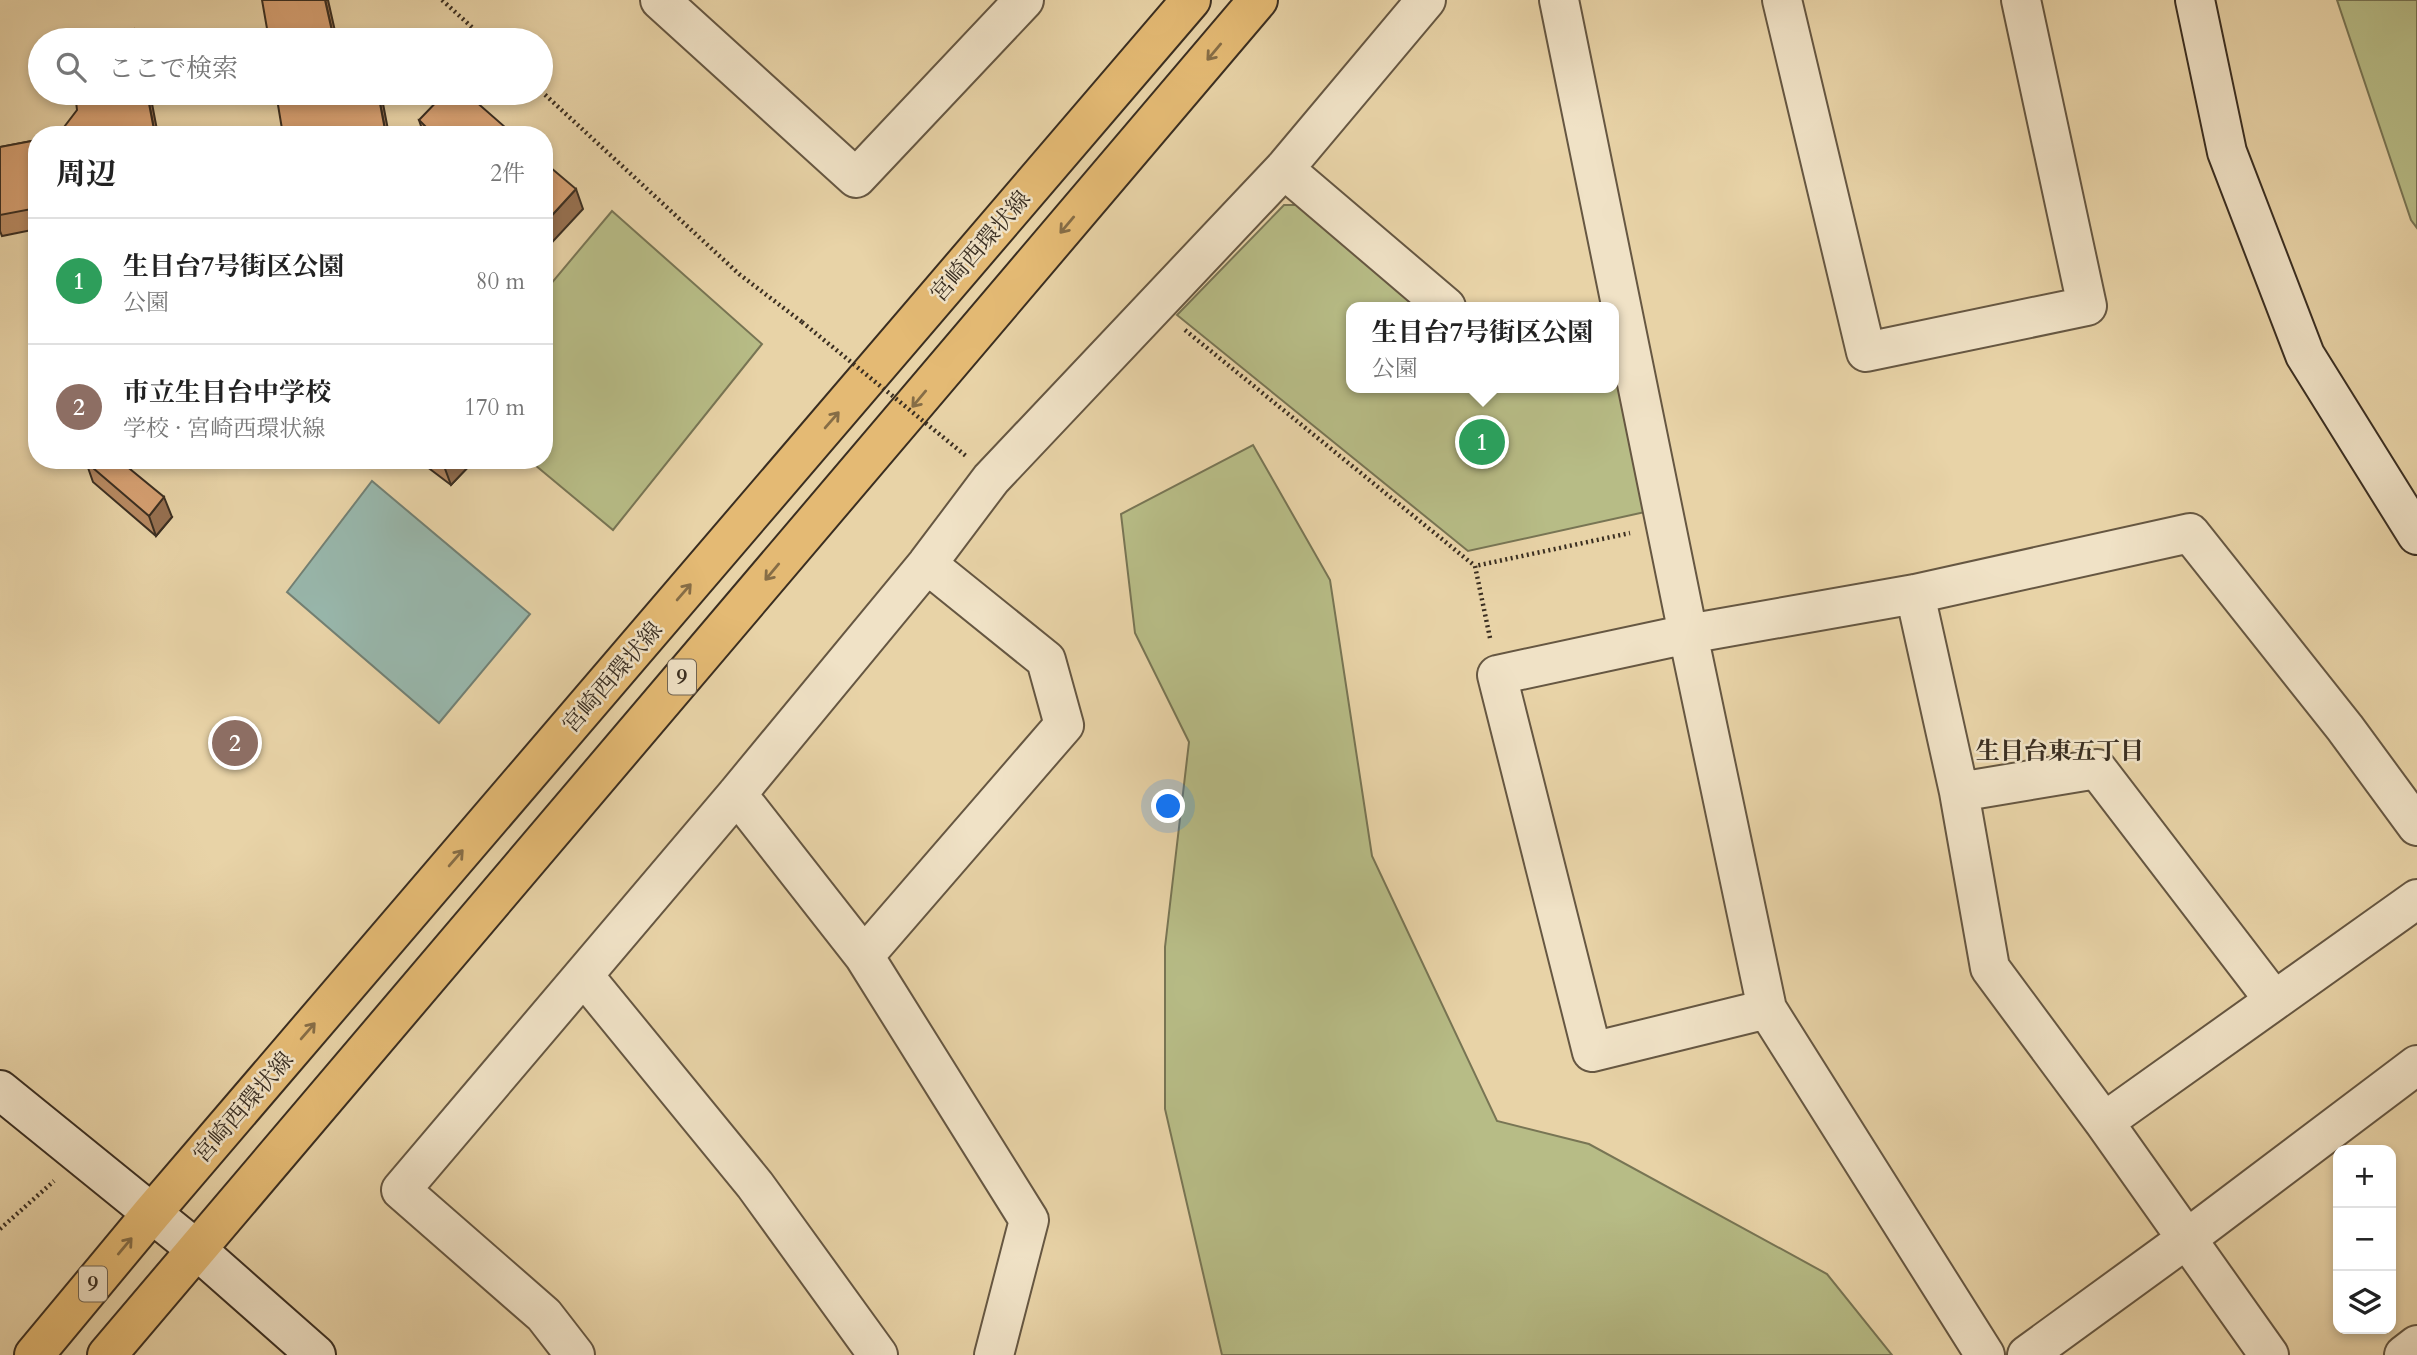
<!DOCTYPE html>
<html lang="ja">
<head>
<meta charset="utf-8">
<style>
	body { margin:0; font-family:Cardo,"Noto Serif JP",serif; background:#f6f6f6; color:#222 }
	.controls { position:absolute; right:21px; bottom:21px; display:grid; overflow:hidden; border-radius:14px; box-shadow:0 4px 10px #0003 }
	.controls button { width:63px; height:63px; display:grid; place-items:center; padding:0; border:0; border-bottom:2px solid #e0e0e0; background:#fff; color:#222; font:35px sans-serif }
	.you { position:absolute; left:1169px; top:807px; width:24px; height:24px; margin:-18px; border:5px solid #fff; border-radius:50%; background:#1a73e8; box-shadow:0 0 0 10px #1a73e833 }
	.badge { display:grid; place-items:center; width:46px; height:46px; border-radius:50%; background:#111827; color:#fff; font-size:23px; font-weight:700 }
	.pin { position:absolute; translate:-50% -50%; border:4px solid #fff; box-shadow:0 2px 7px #0006 }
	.popup { position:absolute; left:1346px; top:302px; width:273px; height:91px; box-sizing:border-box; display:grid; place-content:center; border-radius:14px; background:#fff; filter:drop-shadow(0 2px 5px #0005); font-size:23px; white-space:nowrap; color:#767676 }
	.popup b { font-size:26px; color:#222 }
	.popup::after { content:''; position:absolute; left:50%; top:100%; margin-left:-14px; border:14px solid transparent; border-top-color:#fff }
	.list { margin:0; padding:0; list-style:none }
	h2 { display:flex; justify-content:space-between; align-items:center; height:91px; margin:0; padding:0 28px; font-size:30px }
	h2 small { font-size:23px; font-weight:400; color:#767676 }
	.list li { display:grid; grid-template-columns:46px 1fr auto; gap:21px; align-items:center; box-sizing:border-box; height:126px; padding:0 28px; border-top:2px solid #e0e0e0 }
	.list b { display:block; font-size:26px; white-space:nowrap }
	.list p { margin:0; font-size:23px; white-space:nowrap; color:#767676 }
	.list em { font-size:23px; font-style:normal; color:#767676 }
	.icon { flex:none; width:38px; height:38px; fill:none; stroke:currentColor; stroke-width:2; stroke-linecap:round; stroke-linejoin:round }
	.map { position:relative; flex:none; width:2417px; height:1355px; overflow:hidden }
	.search { position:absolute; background:#fff; box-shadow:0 4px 10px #0003; left:28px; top:28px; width:525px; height:77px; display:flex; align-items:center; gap:18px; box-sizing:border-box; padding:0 24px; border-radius:38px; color:#767676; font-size:26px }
	.panel { position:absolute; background:#fff; box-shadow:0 4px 10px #0003; left:28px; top:126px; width:525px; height:343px; border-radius:28px }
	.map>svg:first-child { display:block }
	.green { fill:#b7bc86; stroke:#787554; stroke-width:2 }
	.water { fill:#98b7ac; stroke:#728074; stroke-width:2 }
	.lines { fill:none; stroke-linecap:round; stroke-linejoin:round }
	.street-casing { stroke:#665742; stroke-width:42 }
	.secondary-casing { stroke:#3a2e21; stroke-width:42 }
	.primary-casing { stroke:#3a2e21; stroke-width:42 }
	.path { stroke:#3a2e21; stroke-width:4.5; stroke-dasharray:2 3.5; stroke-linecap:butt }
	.street { stroke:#f0e2c6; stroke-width:38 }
	.secondary { stroke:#f0e2c6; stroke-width:38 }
	.primary { stroke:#e4ba74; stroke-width:38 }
	.path-bridge { stroke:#3a2e21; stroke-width:4.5; stroke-dasharray:2 3.5; stroke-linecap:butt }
	.wall { fill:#b88a62; stroke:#3a2e21; stroke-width:2 }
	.shaded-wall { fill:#967050; stroke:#3a2e21; stroke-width:2 }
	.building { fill:#d6a072; stroke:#3a2e21; stroke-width:2 }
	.oneway { stroke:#866d46 }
	.labels { text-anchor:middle; stroke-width:5; stroke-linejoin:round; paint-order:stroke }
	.shield { fill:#f0e2c6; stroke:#716452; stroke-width:2 }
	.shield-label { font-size:21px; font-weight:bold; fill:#3a2e21 }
	.street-label { font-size:23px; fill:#3a2e21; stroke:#f0e2c6 }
	.neighbourhood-label { font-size:24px; font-weight:bold; fill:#3a2e21; stroke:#f0e2c6 }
</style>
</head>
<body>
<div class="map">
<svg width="2417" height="1355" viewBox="0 0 2417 1355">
	<rect width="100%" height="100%" fill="#e8d3a7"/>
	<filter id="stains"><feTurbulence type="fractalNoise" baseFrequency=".00286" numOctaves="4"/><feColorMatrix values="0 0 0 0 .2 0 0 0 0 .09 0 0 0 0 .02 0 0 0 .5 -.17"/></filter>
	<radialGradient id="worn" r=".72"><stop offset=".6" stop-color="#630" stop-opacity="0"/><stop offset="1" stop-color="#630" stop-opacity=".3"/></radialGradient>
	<!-- green -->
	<path class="green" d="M2337 0H2417V228L2411 220Z
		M1284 205H1301L1416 307H1351V388H1613V357L1645 512 1468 551 1177 315Z
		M612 211 762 344 613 530 529 460H544V292Z
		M1253 445 1330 580 1372 856 1497 1121 1589 1144 1827 1274 1892 1355H1222L1165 1109V947L1189 742 1135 633 1121 514Z"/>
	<!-- water -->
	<path class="water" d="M372 481 530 614 439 723 287 592Z"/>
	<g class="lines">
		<defs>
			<path id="street" d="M660 0 856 178 1024 0
				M1559 0 1688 634 1767 1009 1985 1355
				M1782 0 1866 352 2087 306 2021 0
				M1284 169 1446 307
				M1915 594 1959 792 1990 968 2104 1122 2269 1355
				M1959 792 2097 769 2274 1000
				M737 794 864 956 1029 1220 994 1355
				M864 956 1064 725 1046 660 927 564
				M584 976 755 1185 878 1355
				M1767 1009 1592 1052 1497 675 1688 634 1915 594 2190 533 2345 728 2417 826
				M2104 1122 2417 899
				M575 1355 544 1315 401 1190 737 794 927 564 991 479 1284 169 1426 0
				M2027 1355 2185 1240 2417 1065
				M2404 1355 2417 1345"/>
			<path id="secondary" d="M2195 0 2227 152 2305 355 2417 535
				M0 1090 196 1249 316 1355"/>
			<path id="primary" d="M34 1355 152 1213 1191 0
				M107 1355 1258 0"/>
		</defs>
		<!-- street casing -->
		<use href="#street" class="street-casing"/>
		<!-- secondary casing -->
		<use href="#secondary" class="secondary-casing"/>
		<!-- primary casing -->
		<use href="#primary" class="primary-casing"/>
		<!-- path -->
		<path class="path" d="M442 0 486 40
			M541 91 739 274 802 322
			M1185 330 1475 566
			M1490 638 1475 566 1630 533
			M0 1229 54 1181"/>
		<!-- street -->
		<use href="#street" class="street"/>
		<!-- secondary -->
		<use href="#secondary" class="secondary"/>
		<!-- primary -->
		<use href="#primary" class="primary"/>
		<!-- path-bridge -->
		<path class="path-bridge" d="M802 322 966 456"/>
	</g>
	<!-- wall -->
	<path class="wall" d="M419 120 514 135H424Z
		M37 140V229L2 236 0 231V147Z
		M418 460H471L472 463 451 485Z
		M86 462 172 517 156 536 93 482Z"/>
	<!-- shaded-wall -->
	<path class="shaded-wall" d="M325 0H328L337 40H334Z
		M147 93H150L158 135H155Z
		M378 93H381L389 135H386Z
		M576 189 583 209 544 251V224Z
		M449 460H471L472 463 451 485 444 466Z
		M164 497 172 517 156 536 149 516Z"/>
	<!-- building -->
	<path class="building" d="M262 0H325L334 40H269Z
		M134 29 136 40H85Z
		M75 93H147L155 135H58L77 110Z
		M276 93H378L386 135H283Z
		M445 93H466L514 135H434L419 120Z
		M37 140V208L0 215V147Z
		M544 162 576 189 544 224Z
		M87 460H119L164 497 149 516 86 462Z
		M437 460H449L444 466Z"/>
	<!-- one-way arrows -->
	<defs><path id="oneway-shaft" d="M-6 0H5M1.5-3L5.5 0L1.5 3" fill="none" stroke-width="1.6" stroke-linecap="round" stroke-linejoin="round" transform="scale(1.75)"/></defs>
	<g class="oneway">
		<use href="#oneway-shaft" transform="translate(1214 52) rotate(130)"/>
		<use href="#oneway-shaft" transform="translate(1067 225) rotate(130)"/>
		<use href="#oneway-shaft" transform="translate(919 399) rotate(130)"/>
		<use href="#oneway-shaft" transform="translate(832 420) rotate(-49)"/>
		<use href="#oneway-shaft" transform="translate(772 572) rotate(130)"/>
		<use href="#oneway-shaft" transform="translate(684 592) rotate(-49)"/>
		<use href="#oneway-shaft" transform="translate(456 858) rotate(-49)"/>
		<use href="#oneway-shaft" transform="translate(308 1031) rotate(-49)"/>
		<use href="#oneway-shaft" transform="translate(125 1246) rotate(-50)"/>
	</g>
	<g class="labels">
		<!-- shield labels -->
		<g class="shield">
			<rect x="668" y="659.5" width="28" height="35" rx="5"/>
			<rect x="79" y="1266.5" width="28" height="35" rx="5"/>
		</g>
		<g class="shield-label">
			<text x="682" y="684">9</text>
			<text x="93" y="1291">9</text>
		</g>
		<!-- street labels -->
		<g class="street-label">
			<text transform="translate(980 246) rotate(-49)" y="8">宮崎西環状線</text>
			<text transform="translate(612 677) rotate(-49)" y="8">宮崎西環状線</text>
			<text transform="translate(243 1107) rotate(-49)" y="8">宮崎西環状線</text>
		</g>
		<!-- neighbourhood labels -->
		<g class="neighbourhood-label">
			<text x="2060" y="759">生目台東五丁目</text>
		</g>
	</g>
	<rect width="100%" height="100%" filter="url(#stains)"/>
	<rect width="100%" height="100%" fill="url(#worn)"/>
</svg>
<div class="controls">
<button>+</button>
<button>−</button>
<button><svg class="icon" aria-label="layers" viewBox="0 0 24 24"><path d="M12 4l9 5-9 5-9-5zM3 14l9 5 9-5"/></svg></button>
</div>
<div class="you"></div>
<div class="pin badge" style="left:1482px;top:442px;background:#2e9e5b">1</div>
<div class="popup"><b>生目台7号街区公園</b>公園</div>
<div class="pin badge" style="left:235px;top:743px;background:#8d6e63">2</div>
<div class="search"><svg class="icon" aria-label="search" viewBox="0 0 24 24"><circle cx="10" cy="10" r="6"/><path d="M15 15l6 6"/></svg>ここで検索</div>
<section class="panel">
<h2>周辺<small>2件</small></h2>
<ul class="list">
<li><span class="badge" style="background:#2e9e5b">1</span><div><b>生目台7号街区公園</b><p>公園</p></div><em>80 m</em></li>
<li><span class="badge" style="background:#8d6e63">2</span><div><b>市立生目台中学校</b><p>学校 · 宮崎西環状線</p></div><em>170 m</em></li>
</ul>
</section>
</div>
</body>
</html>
